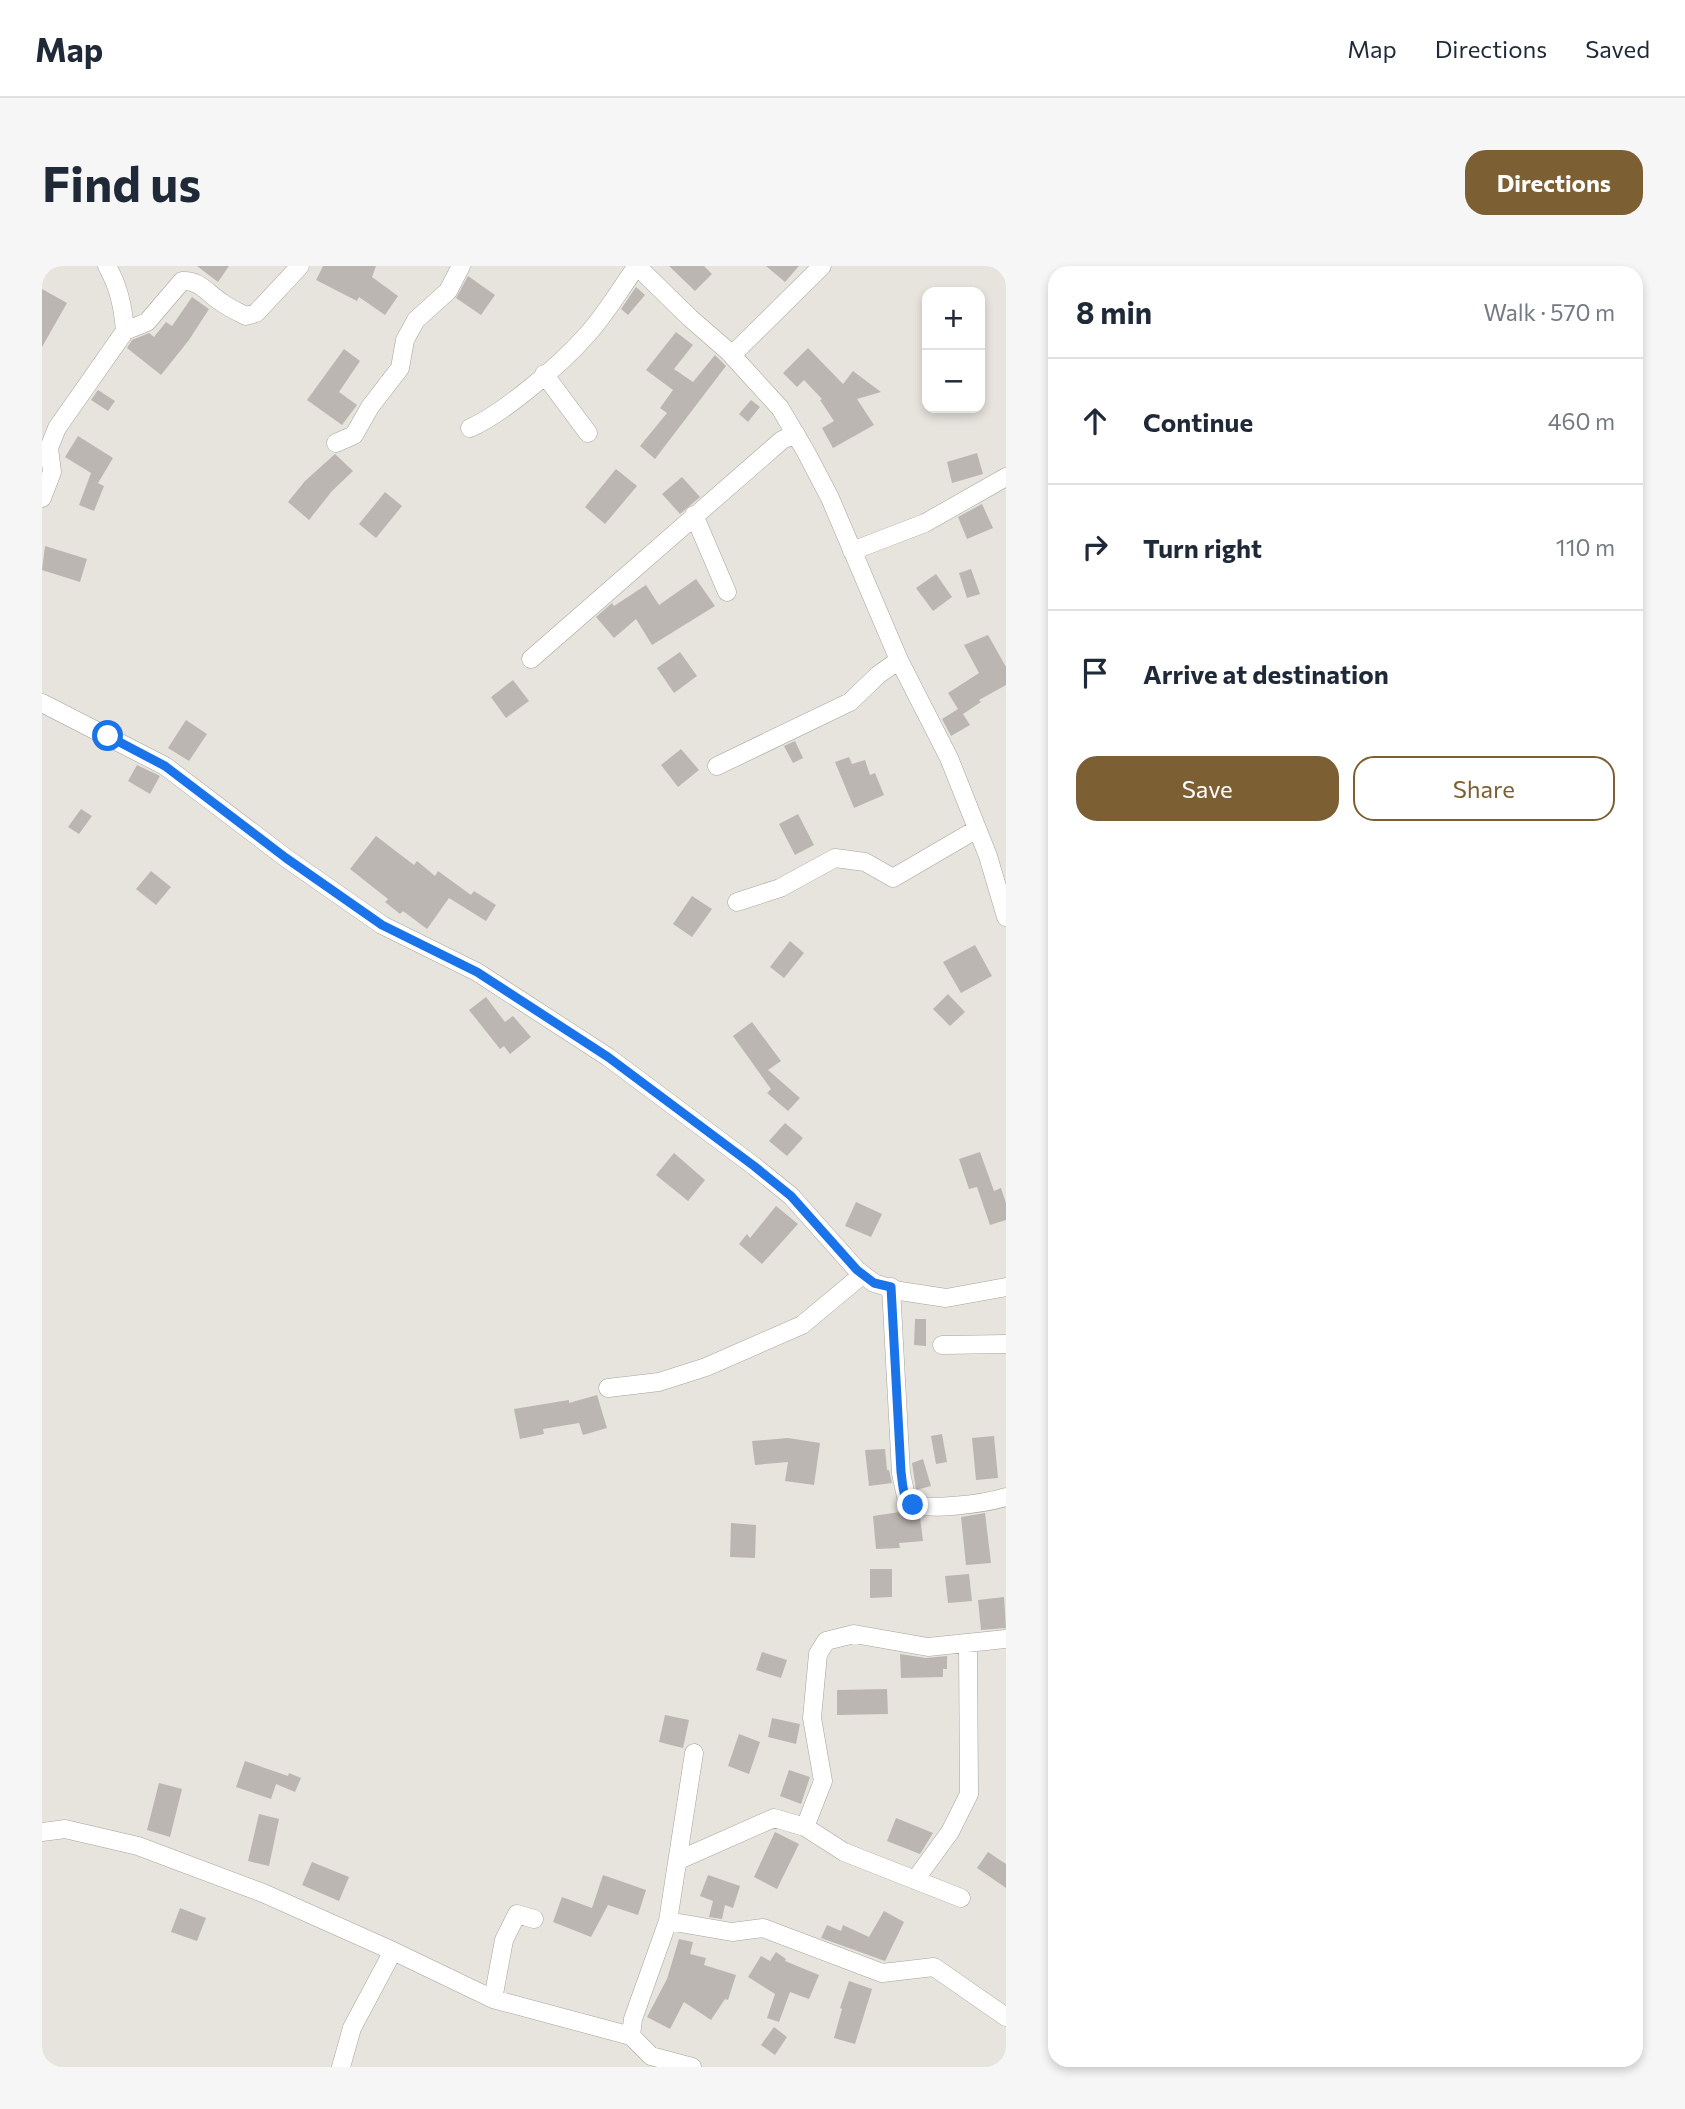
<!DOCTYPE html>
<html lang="en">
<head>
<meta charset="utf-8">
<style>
	body { margin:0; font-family:Commissioner,sans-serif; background:#f6f6f7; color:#1f2937 }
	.controls { position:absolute; right:21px; top:21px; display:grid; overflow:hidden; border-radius:14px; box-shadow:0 4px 10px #0003 }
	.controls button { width:63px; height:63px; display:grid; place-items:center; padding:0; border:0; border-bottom:2px solid #e0e1e3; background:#fff; color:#1f2937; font:35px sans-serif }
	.stop { position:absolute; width:21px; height:21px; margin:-16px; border:5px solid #1a73e8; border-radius:50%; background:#fff }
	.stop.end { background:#1a73e8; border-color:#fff; box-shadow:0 2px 7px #0008 }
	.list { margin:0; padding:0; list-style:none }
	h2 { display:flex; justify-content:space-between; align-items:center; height:91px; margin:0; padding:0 28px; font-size:30px }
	h2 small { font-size:23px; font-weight:400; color:#747a83 }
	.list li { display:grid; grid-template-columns:46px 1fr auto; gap:21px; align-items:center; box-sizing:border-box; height:126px; padding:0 28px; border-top:2px solid #e0e1e3 }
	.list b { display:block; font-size:26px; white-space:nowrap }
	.list em { font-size:23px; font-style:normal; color:#747a83 }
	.actions { display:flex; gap:14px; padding:21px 28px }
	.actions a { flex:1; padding:16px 0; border:2px solid #7c5f33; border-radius:21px; text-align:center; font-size:24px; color:#7c5f33 }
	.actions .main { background:#7c5f33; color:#fff }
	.icon { flex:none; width:38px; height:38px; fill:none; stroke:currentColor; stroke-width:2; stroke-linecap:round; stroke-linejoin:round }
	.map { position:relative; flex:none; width:964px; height:1801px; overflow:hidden; border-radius:21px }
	header { display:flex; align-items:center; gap:42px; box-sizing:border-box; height:98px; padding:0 35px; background:#fff; border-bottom:2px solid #e0e1e3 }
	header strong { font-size:33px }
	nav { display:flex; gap:38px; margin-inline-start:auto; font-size:24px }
	.intro { display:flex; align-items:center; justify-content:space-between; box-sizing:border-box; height:168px; padding:0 42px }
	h1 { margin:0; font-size:49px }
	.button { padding:18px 32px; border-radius:21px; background:#7c5f33; color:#fff; font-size:24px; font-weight:700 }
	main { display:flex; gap:42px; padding:0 42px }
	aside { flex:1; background:#fff; border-radius:21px; box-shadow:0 4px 10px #0003 }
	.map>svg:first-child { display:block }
	.building { fill:#bbb6b1 }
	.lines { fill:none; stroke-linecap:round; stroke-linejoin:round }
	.minor-casing { stroke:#a7a39d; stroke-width:19 }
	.minor { stroke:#fff; stroke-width:18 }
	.route { stroke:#1a73e8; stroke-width:9 }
</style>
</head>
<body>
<header>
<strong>Map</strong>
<nav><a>Map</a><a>Directions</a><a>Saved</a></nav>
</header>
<div class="intro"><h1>Find us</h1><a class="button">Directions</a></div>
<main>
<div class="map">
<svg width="964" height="1801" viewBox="0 0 964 1801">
	<rect width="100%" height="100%" fill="#e7e3dd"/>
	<!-- building -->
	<path class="building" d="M155 0H187L176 16Z
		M281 0H334L330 11 356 30 343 49 317 31 315 35 274 14Z
		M627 0H662L670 8 653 25Z
		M724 0H757L743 16Z
		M426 10 453 29 439 49 414 32Z
		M594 21 603 29 586 49 579 43Z
		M0 23 25 37 0 81Z
		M150 31 167 43 147 74 119 109 85 82 90 74 107 67 112 71 124 56 130 60Z
		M634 66 651 79 632 103 651 116 673 89 684 100 613 193 598 180 625 147 618 142 631 124 604 104Z
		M766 82 801 118 811 105 839 126 815 133 832 159 791 182 780 162 792 155 778 134 780 133 762 114 755 121 741 107Z
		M302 83 318 95 297 126 315 139 300 159 265 134Z
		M56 124 73 135 66 145 49 134Z
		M709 134 718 141 706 156 697 148Z
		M36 170 71 192 56 217 62 220 52 245 37 239 49 207 23 191Z
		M935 187 941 208 910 217 905 196Z
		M293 188 311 205 290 225 267 254 246 236 263 215Z
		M574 203 595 220 563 258 543 241Z
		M640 211 658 231 638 248 620 228Z
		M343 226 360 240 334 272 317 258Z
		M940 238 951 262 925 273 916 251Z
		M3 280 45 293 38 316 0 304Z
		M929 303 938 328 925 332 917 307Z
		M894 308 910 331 891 345 874 322Z
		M654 313 673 340 610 379 594 353 572 372 554 351 570 337 572 340 604 319 617 339Z
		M946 369 964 401V419L937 434 939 436 921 448 928 459 909 470 900 453 916 443 906 427 937 407 922 379Z
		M638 386 655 410 632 427 615 402Z
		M471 414 487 435 464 452 449 431Z
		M144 454 165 468 147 495 126 482Z
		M753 475 761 492 751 497 742 480Z
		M639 483 657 504 636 521 619 499Z
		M807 491 810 498 823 494 828 509 833 507 842 529 812 542 793 496Z
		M95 499 118 510 108 528 86 515Z
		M39 543 50 550 37 568 26 561Z
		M756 548 772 579 753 589 737 558Z
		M334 570 372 599 375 595 393 610 396 605 429 629 432 625 454 639 444 655 407 632 385 663 361 645 358 648 343 636 346 633 308 603Z
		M109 605 129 621 114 639 94 623Z
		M650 630 670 643 650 671 631 658Z
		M748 675 762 687 742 712 728 701Z
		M933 679 950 710 919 727 901 696Z
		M906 728 923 746 908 760 891 743Z
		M444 731 463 756 471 750 489 771 468 788 462 780 458 783 427 744Z
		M710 756 739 795 726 804 758 832 746 845 725 827 729 823 691 770Z
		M743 857 761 872 745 890 727 875Z
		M938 886 952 925 959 922 964 937V954L948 959 935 921 927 923 917 893Z
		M632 887 663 914 646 935 614 909Z
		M814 936 840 948 829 971 803 960Z
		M734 940 756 958 720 998 697 978 705 968 708 972Z
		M873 1053H884V1080L872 1079Z
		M555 1129 565 1162 541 1169 537 1157 501 1163 502 1168 478 1173 472 1143 527 1134V1137Z
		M900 1168 905 1196 894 1198 889 1170Z
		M952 1170 956 1212 934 1214 930 1172Z
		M746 1172 778 1177 772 1219 743 1215 746 1196 713 1199 710 1175Z
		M843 1183 845 1204H847L850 1217 827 1220 823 1184Z
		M881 1193 889 1220 874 1224 870 1197Z
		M858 1246 878 1251 881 1275 857 1277 858 1282 834 1283 831 1250Z
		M943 1247 949 1297 924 1299 919 1251Z
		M689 1257 714 1259 713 1292 688 1291Z
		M828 1303H850V1331L828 1332Z
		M927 1308 930 1335 906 1337 903 1310Z
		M962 1331 964 1362 939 1364 936 1334Z
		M720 1386 745 1394 739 1412 714 1404Z
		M858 1388 884 1392 905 1390V1403H901V1411L859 1412Z
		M845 1423 846 1448 795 1449V1424Z
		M623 1449 647 1454 641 1482 617 1476Z
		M730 1452 758 1458 754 1478 726 1471Z
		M697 1468 718 1476 707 1508 686 1500Z
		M203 1495 246 1510 247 1507 259 1512 253 1526 234 1518 229 1533 194 1521Z
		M747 1504 768 1511 759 1538 738 1530Z
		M117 1517 140 1523 128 1571 105 1564Z
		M217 1548 237 1553 227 1600 206 1595Z
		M854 1552 891 1567 878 1588 845 1575Z
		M733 1566 757 1578 735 1623 712 1611Z
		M946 1586 964 1598V1622L935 1602Z
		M270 1596 307 1611 297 1635 260 1619Z
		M561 1609 604 1624 596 1649 566 1639 549 1671 511 1656 520 1631 550 1642Z
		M666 1609 698 1620 691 1642 683 1639 680 1653 667 1651 671 1635 658 1630Z
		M138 1642 164 1652 155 1675 129 1666Z
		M842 1645 862 1656 843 1695 779 1672 785 1659 799 1665 801 1659 827 1671Z
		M637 1673 651 1676 648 1688 664 1692 662 1699 694 1709 686 1734 683 1733 669 1754 642 1736 628 1763 605 1751 625 1713Z
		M734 1686 744 1693 743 1695 777 1709 767 1733 748 1726 737 1756 725 1752 733 1728 706 1711 719 1690 728 1695Z
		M807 1715 830 1723 813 1778 792 1772 800 1743 798 1742Z
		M732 1761 745 1771 733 1789 719 1779Z"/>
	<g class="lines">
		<defs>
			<path id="minor" d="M65 0C77 21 81 41 83 65
				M595 0 648 52 686 85 738 142 764 186 788 232 857 394 907 492 946 590 964 651
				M690 89 780 0
				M502 108 546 167
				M428 162C462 147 518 99 543 71 563 50 578 23 595 0
				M294 177 312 169 328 141 358 102 363 74 374 54 406 25 419 0
				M0 232 10 206 7 182 15 162 83 65 105 56 140 15C158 14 165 27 179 36 187 42 196 46 204 50L214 47 258 0
				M652 249 685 326
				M810 285 883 257 964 211
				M489 393 740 174 754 168
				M0 437 123 500 244 592 340 659 435 706 566 791 712 900 749 930 815 1004 832 1017 858 1025 904 1032 964 1021
				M675 500 808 436 836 409 857 394
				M695 636 738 622 793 592 823 596 851 612 935 563
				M849 1021 859 1207 865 1235C881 1247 944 1237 964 1231
				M900 1079 964 1078
				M566 1122 617 1116 664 1101 760 1059 820 1009
				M763 1561 781 1515 770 1452 776 1388 784 1375 812 1368 886 1381 964 1373
				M0 1566 23 1563 96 1580 221 1627 351 1685 451 1733 589 1770
				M637 1594 732 1552 763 1561 802 1586 919 1632
				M873 1614 908 1566 927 1528 926 1378
				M626 1655 690 1666 721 1662 840 1707 892 1701 964 1751
				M451 1733 462 1674 475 1648 492 1653
				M299 1801 310 1762 351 1685
				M650 1801 609 1790 589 1770 591 1753 626 1655 652 1487"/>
		</defs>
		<!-- minor casing -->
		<use href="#minor" class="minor-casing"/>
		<!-- minor -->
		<use href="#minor" class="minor"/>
	</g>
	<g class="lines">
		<!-- route -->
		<path class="route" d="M66 470 123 500 244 592 340 659 435 706 566 791 712 900 749 930 815 1004 832 1017 849 1021 859 1206C861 1218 860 1233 871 1239"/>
	</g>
</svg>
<div class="controls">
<button>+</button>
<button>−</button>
</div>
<div class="stop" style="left:66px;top:470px"></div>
<div class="stop end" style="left:871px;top:1239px"></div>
</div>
<aside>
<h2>8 min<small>Walk · 570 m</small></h2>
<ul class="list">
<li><svg class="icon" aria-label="ahead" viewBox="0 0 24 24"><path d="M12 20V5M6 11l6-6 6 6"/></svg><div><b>Continue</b></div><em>460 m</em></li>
<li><svg class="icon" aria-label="right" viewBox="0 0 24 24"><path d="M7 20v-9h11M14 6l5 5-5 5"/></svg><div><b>Turn right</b></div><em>110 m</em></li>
<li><svg class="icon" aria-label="arrive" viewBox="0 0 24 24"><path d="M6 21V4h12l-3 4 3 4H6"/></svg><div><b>Arrive at destination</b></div></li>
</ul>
<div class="actions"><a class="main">Save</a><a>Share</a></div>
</aside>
</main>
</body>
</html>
